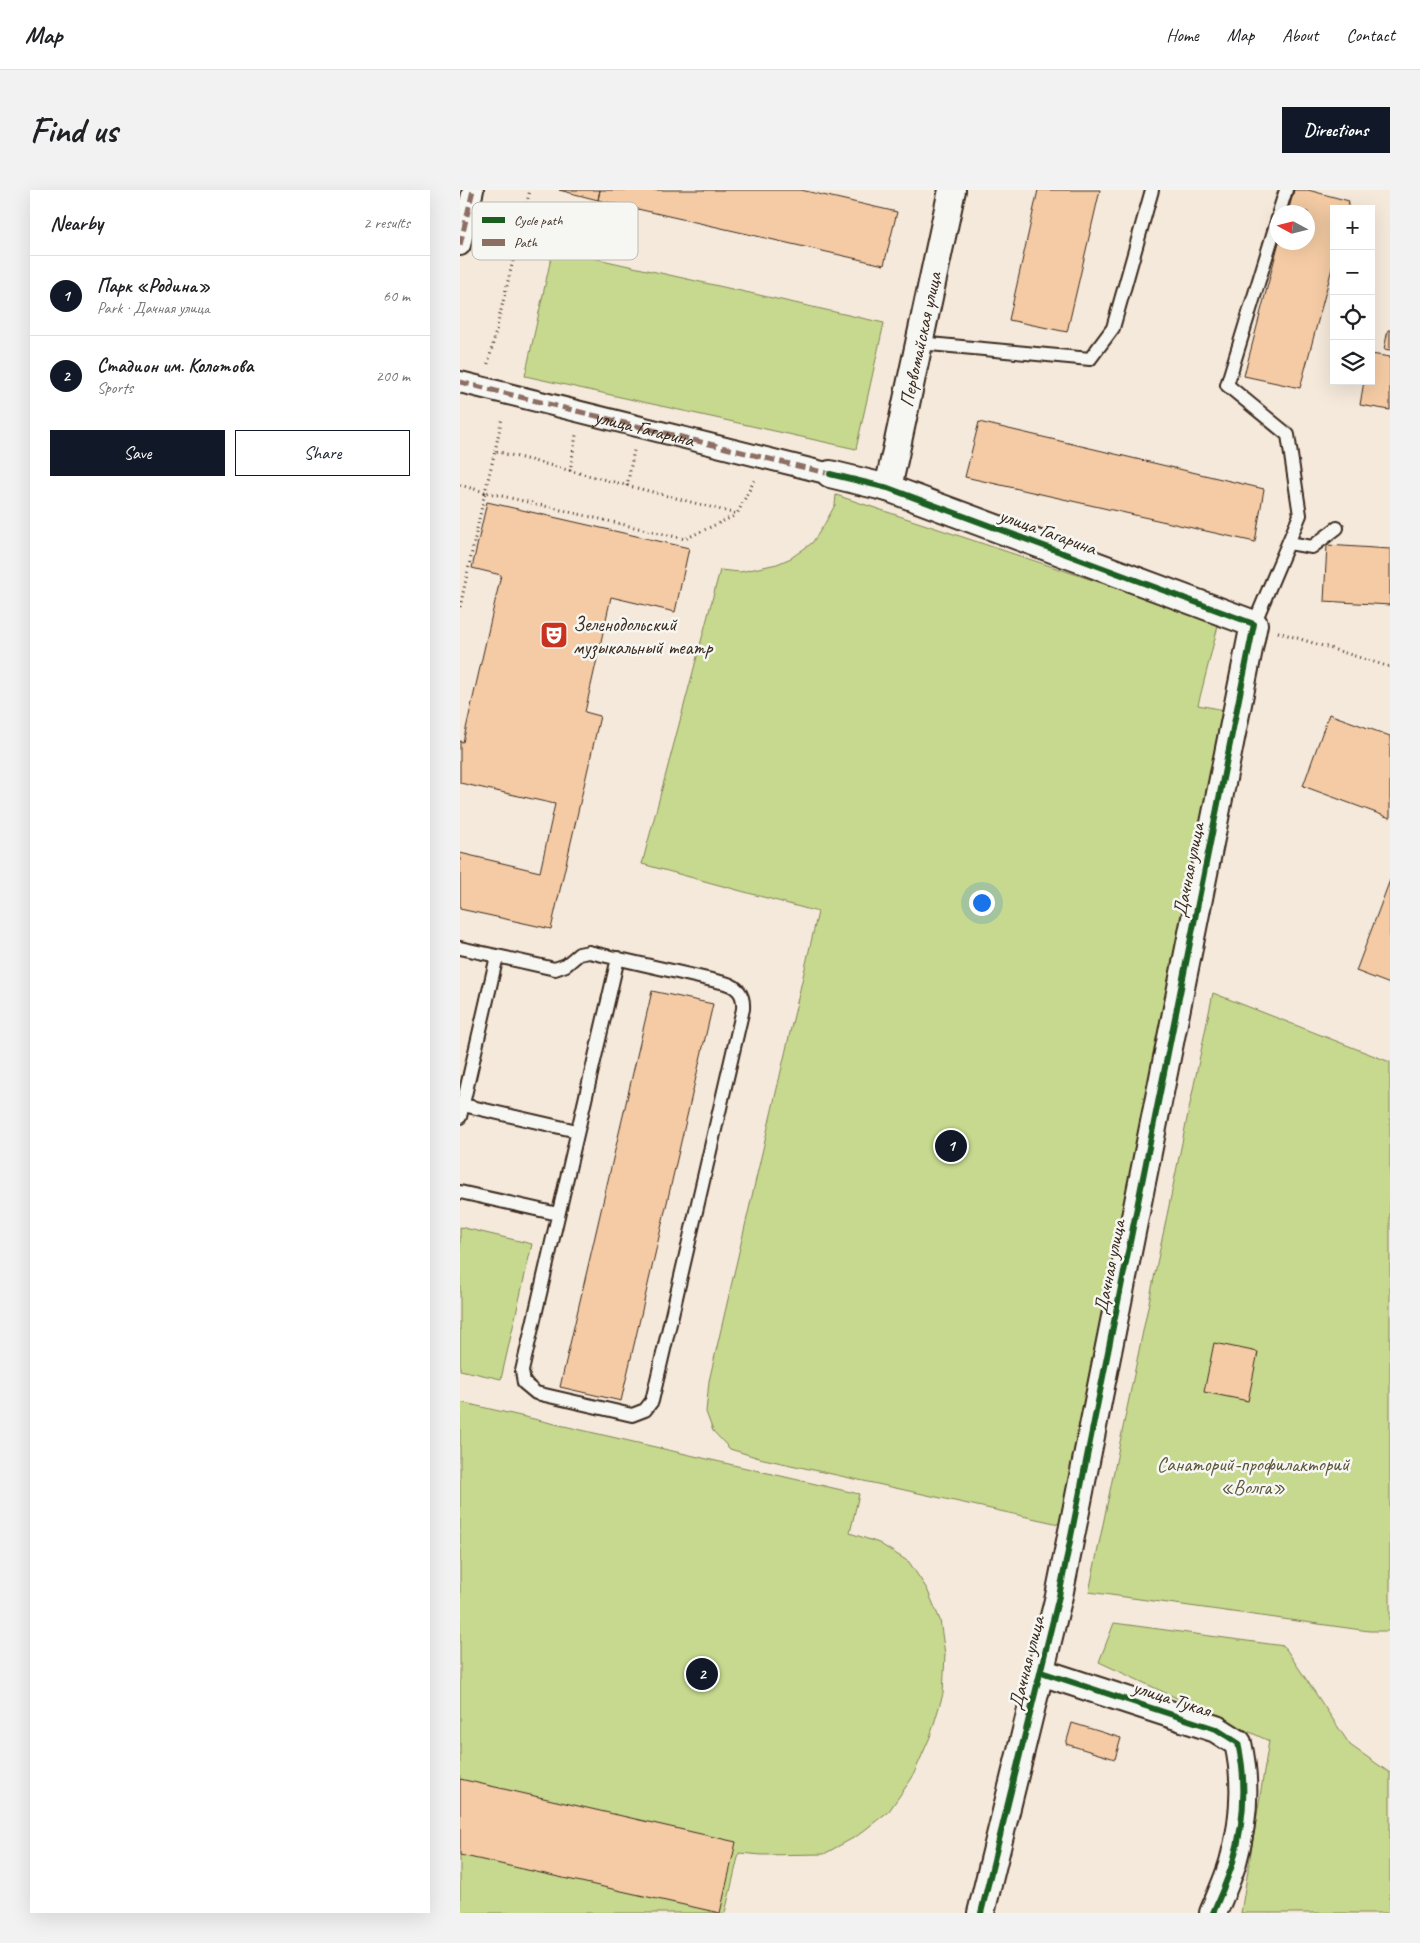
<!DOCTYPE html>
<html lang="en">
<head>
<meta charset="utf-8">
<style>
	body { margin:0; font-family:Caveat,sans-serif; background:#f2f2f2; color:#202124 }
	.controls { position:absolute; right:15px; top:15px; display:grid; overflow:hidden; border-radius:0px; box-shadow:0 5px 20px #0002 }
	.controls button { width:45px; height:45px; display:grid; place-items:center; padding:0; border:0; border-bottom:1px solid #e0e0e0; background:#fff; color:#202124; font:25px sans-serif }
	.compass { position:absolute; left:810px; top:15px; width:45px; height:45px; border-radius:50%; background:#fff; box-shadow:0 5px 20px #0002; rotate:277deg }
	.you { position:absolute; left:521px; top:712px; width:18px; height:18px; margin:-12px; border:4px solid #fff; border-radius:50%; background:#1a73e8; box-shadow:0 0 0 8px #1a73e833 }
	.badge { display:grid; place-items:center; width:32px; height:32px; border-radius:50%; background:#111827; color:#fff; font-size:16px; font-weight:700 }
	.pin { position:absolute; translate:-50% -50%; border:2px solid #fff; box-shadow:0 1px 5px #0006 }
	.list { margin:0; padding:0; list-style:none }
	h2 { display:flex; justify-content:space-between; align-items:center; height:65px; margin:0; padding:0 20px; font-size:21px }
	h2 small { font-size:16px; font-weight:400; color:#757577 }
	.list li { display:grid; grid-template-columns:32px 1fr auto; gap:15px; align-items:center; box-sizing:border-box; height:80px; padding:0 20px; border-top:1px solid #e0e0e0 }
	.list b { display:block; font-size:19px; white-space:nowrap }
	.list p { margin:0; font-size:16px; white-space:nowrap; color:#757577 }
	.list em { font-size:16px; font-style:normal; color:#757577 }
	.actions { display:flex; gap:10px; padding:15px 20px }
	.actions a { flex:1; padding:11px 0; border:1px solid #111827; border-radius:0px; text-align:center; font-size:18px; color:#111827 }
	.actions .main { background:#111827; color:#fff }
	.icon { flex:none; width:28px; height:28px; fill:none; stroke:currentColor; stroke-width:2; stroke-linecap:round; stroke-linejoin:round }
	.map { position:relative; flex:none; width:930px; height:1723px; overflow:hidden; border-radius:0px }
	header { display:flex; align-items:center; gap:30px; box-sizing:border-box; height:70px; padding:0 25px; background:#fff; border-bottom:1px solid #e0e0e0 }
	header strong { font-size:24px }
	nav { display:flex; gap:28px; margin-inline-start:auto; font-size:18px }
	.intro { display:flex; align-items:center; justify-content:space-between; box-sizing:border-box; height:120px; padding:0 30px }
	h1 { margin:0; font-size:35px }
	.button { padding:12px 22px; border-radius:0px; background:#111827; color:#fff; font-size:18px; font-weight:700 }
	main { display:flex; gap:30px; padding:0 30px }
	aside { flex:1; background:#fff; border-radius:0px; box-shadow:0 5px 20px #0002 }
	.map>svg:first-child { display:block }
	.green { fill:#c6d98e; stroke:#808256 }
	.building { fill:#f4cba4; stroke:#3b2a1e }
	.lines { fill:none; stroke-linecap:round; stroke-linejoin:round }
	.service-casing { stroke:#3b2a1e; stroke-width:16 }
	.pedestrian-casing { stroke:#3b2a1e; stroke-width:24 }
	.minor-casing { stroke:#3b2a1e; stroke-width:30 }
	.path { stroke:#3b2a1e; stroke-width:3; stroke-dasharray:1 4; stroke-linecap:butt }
	.service { stroke:#f6f6f2; stroke-width:12 }
	.pedestrian { stroke:#f6f6f2; stroke-width:20 }
	.minor { stroke:#f6f6f2; stroke-width:26 }
	.quiet { stroke:#8d6e63; stroke-width:5; stroke-dasharray:10 5; stroke-linecap:butt }
	.cycleway-casing { stroke:#f6f6f2; stroke-width:9 }
	.cycleway { stroke:#1b5e20; stroke-width:6 }
	.labels { text-anchor:middle; stroke-width:5; stroke-linejoin:round; paint-order:stroke }
	.street-label { font-size:20px; fill:#3b2a1e; stroke:#f6f6f2 }
	.poi-label { font-size:20px; fill:#3b2a1e; stroke:#f6f6f2; text-anchor:start }
	.park-label { font-size:20px; fill:#5e563a; stroke:#f6f6f2 }
	.key { fill:#f6f6f2; stroke:#beb9b2; stroke-width:1 }
	.key-label { font-size:14px; fill:#3b2a1e }
</style>
</head>
<body>
<header>
<strong>Map</strong>
<nav><a>Home</a><a>Map</a><a>About</a><a>Contact</a></nav>
</header>
<div class="intro"><h1>Find us</h1><a class="button">Directions</a></div>
<main>
<aside>
<h2>Nearby<small>2 results</small></h2>
<ul class="list">
<li><span class="badge">1</span><div><b>Парк «Родина»</b><p>Park · Дачная улица</p></div><em>60 m</em></li>
<li><span class="badge">2</span><div><b>Стадион им. Колотова</b><p>Sports</p></div><em>200 m</em></li>
</ul>
<div class="actions"><a class="main">Save</a><a>Share</a></div>
</aside>
<div class="map">
<svg width="930" height="1723" viewBox="0 0 930 1723">
	<rect width="100%" height="100%" fill="#f5e9db"/>
	<filter id="ink" filterUnits="userSpaceOnUse"><feTurbulence type="fractalNoise" baseFrequency=".02" numOctaves="2"/><feDisplacementMap in="SourceGraphic" scale="10" xChannelSelector="R" yChannelSelector="G"/><feConvolveMatrix kernelMatrix="1 2 1 2 8 2 1 2 1" color-interpolation-filters="sRGB"/></filter>
	<g filter="url(#ink)">
		<!-- green -->
		<path class="green" d="M93 59 424 133 396 259 65 186Z
			M376 305 759 432 738 515 770 521 599 1334 299 1268 270 1259 253 1241 246 1222 249 1191 358 722 182 674 260 380 280 382 317 374 331 368 352 353 364 335 375 315Z
			M753 803 930 872V1441H909L629 1402Z
			M0 1037 72 1054 41 1189 0 1180Z
			M0 1212 399 1304 390 1343 419 1353 449 1372 467 1399 480 1430 485 1464 483 1504 470 1547 452 1588 429 1621 397 1646 364 1664 302 1665 279 1663 265 1723H0Z
			M654 1433 824 1456 890 1555 930 1583V1723H781L809 1551 639 1472Z"/>
		<!-- building -->
		<path class="building" d="M99 0H140L138 10Z
			M140 0H341L437 22 424 75 138 10Z
			M578 0H640L607 142 549 130Z
			M834 0H848L889 11 887 19H874V71L840 198 784 186 819 52H848V22H828Z
			M928 140H930V160L924 159Z
			M911 164 930 167V220L900 215 904 191H911Z
			M519 232 804 299 795 352 505 287Z
			M27 312 229 358 215 422 151 407 125 522 140 526 91 739 0 719V663L80 682 95 614 0 593V551L3 552 41 385 12 378Z
			M867 355 930 359V415L864 411Z
			M869 524 930 546V628L843 596Z
			M930 690V794L896 781Z
			M192 801 253 814 161 1211 100 1197Z
			M754 1153 798 1162 788 1211 744 1202Z
			M612 1533 661 1548 655 1569 606 1554Z
			M0 1589 276 1652 260 1723 0 1665Z"/>
		<g class="lines">
			<defs>
				<path id="service" d="M819 22 826 0
					M459 153 630 169 653 138 692 0
					M829 353 852 357 877 338
					M794 434 840 325 828 245 767 195 818 28
					M0 758 37 766 0 927
					M37 766 95 779 106 775 119 764 129 762 265 793C279 797 284 805 283 819L192 1211 185 1220 172 1225 76 1203 64 1193 62 1181 158 768
					M3 915 117 941
					M0 1002 98 1024"/>
				<g id="pedestrian">
					<path d="M0 55 13 0"/>
					<path id="s1" d="M0 192 370 284"/>
				</g>
				<g id="minor">
					<path d="M370 284 428 298 794 434 599 1406 521 1723"/>
					<path id="s2" d="M428 298 492 0"/>
					<path d="M581 1482 756 1539 778 1553C787 1592 784 1633 773 1672 768 1689 760 1706 753 1723"/>
				</g>
			</defs>
			<!-- service casing -->
			<use href="#service" class="service-casing"/>
			<!-- pedestrian casing -->
			<use href="#pedestrian" class="pedestrian-casing"/>
			<!-- minor casing -->
			<use href="#minor" class="minor-casing"/>
			<!-- path -->
			<path class="path" d="M28 174 70 0
				M35 261 42 228
				M110 281 116 245
				M0 295 25 302 35 261 277 324 295 289
				M167 296 174 260
				M0 417 25 302 225 349 276 325
				M818 442 930 477"/>
			<!-- service -->
			<use href="#service" class="service"/>
			<!-- pedestrian -->
			<use href="#pedestrian" class="pedestrian"/>
			<!-- minor -->
			<use href="#minor" class="minor"/>
			<!-- quiet -->
			<path class="quiet" d="M0 55 13 0
				M0 192 370 284"/>
			<defs>
				<path id="cycleway" d="M370 284 428 298 794 434 599 1406 521 1723
					M581 1482 756 1539 778 1553C787 1592 784 1633 773 1672 768 1689 760 1706 753 1723"/>
			</defs>
			<!-- cycleway casing -->
			<use href="#cycleway" class="cycleway-casing"/>
			<!-- cycleway -->
			<use href="#cycleway" class="cycleway"/>
		</g>
	</g>
	<!-- icons -->
	<defs>
		<symbol id="theatre-square" viewBox="-11 -11 22 22"><rect x="-9" y="-9" width="18" height="18" rx="4" fill="#c8321e" stroke="#f6f6f2"/><path d="M-5-5.5Q0-4 5-5.5V0Q5 5 0 6Q-5 5-5 0ZM-3.3-2.5H-1v1.5H-3.3ZM1-2.5H3.3v1.5H1ZM-2.8 1Q0 5.5 2.8 1Z" fill="#fff"/></symbol>
	</defs>
	<g fill-rule="evenodd">
		<use href="#theatre-square" x="78" y="429" width="32" height="32"/>
	</g>
	<g class="labels">
		<!-- street labels -->
		<g class="street-label">
			<text dy="7" stroke="none"><textPath href="#s2" startOffset="152">Первомайская улица</textPath></text>
			<text dy="7" stroke="none"><textPath href="#s1" startOffset="190">улица Гагарина</textPath></text>
			<text transform="translate(588 341) rotate(20)" y="7">улица Гагарина</text>
			<text transform="translate(728 680) rotate(-79)" y="7">Дачная улица</text>
			<text transform="translate(649 1077) rotate(-79)" y="7">Дачная улица</text>
			<text transform="translate(566 1473) rotate(-76)" y="7">Дачная улица</text>
			<text transform="translate(712 1508) rotate(18)" y="7">улица Тукая</text>
		</g>
		<!-- poi labels -->
		<g class="poi-label">
			<text x="113" y="441">Зеленодольский<tspan x="113" dy="23">музыкальный театр</tspan></text>
		</g>
		<!-- park labels -->
		<g class="park-label">
			<text x="793" y="1281">Санаторий-профилакторий<tspan x="793" dy="23">«Волга»</tspan></text>
		</g>
	</g>
	<!-- legend -->
	<rect x="12" y="12" width="166" height="58" rx="8" class="key"/>
	<rect x="22" y="27" width="23" height="6" fill="#1b5e20"/>
	<rect x="22" y="49" width="23" height="7" fill="#8d6e63"/>
	<g class="key-label">
		<text x="54" y="35">Cycle path</text>
		<text x="54" y="57">Path</text>
	</g>
</svg>
<div class="controls">
<button>+</button>
<button>−</button>
<button><svg class="icon" aria-label="locate" viewBox="0 0 24 24"><circle cx="12" cy="12" r="6"/><path d="M12 2v4M12 18v4M2 12h4M18 12h4"/></svg></button>
<button><svg class="icon" aria-label="layers" viewBox="0 0 24 24"><path d="M12 4l9 5-9 5-9-5zM3 14l9 5 9-5"/></svg></button>
</div>
<svg class="compass" viewBox="-18 -18 36 36"><path d="M0-13l5 13h-10z" fill="#e53935"/><path d="M0 13l5-13h-10z" fill="#757577"/></svg>
<div class="you"></div>
<div class="pin badge" style="left:491px;top:956px">1</div>
<div class="pin badge" style="left:242px;top:1484px">2</div>
</div>
</main>
</body>
</html>
